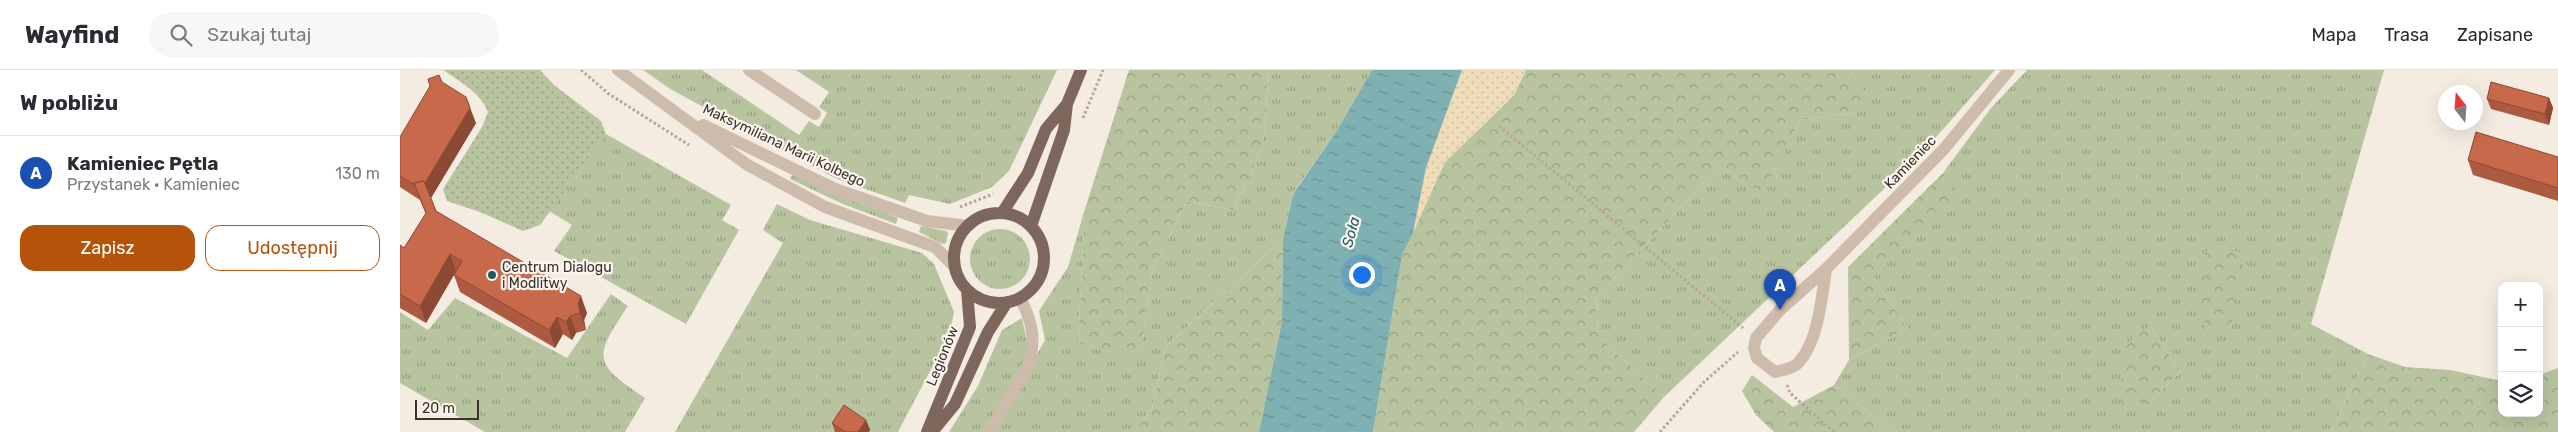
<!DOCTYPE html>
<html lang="pl">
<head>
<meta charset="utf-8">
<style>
	body { margin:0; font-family:Rubik,sans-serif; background:#f7f7f7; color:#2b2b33 }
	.controls { position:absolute; right:15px; bottom:15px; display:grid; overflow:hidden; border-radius:10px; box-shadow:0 5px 20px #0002 }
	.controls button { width:45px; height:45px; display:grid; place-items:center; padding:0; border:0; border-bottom:1px solid #e1e1e2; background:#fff; color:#2b2b33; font:25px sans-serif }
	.compass { position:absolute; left:2038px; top:15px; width:45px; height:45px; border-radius:50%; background:#fff; box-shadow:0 5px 20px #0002; rotate:343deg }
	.scale { position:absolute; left:15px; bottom:12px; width:64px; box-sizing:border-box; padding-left:5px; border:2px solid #3b302b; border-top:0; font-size:14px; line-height:18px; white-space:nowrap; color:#3b302b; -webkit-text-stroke:4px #fbf5ee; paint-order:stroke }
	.you { position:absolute; left:961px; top:204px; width:18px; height:18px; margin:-12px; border:4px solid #fff; border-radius:50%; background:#1a73e8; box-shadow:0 0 0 8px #1a73e833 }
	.badge { display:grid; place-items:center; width:32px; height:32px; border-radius:50%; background:#b45309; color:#fff; font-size:16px; font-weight:700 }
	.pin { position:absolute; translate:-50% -41px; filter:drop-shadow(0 1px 2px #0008) }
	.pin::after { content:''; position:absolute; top:26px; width:18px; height:15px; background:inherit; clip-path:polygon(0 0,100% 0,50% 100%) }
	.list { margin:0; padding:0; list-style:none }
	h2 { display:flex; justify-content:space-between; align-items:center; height:65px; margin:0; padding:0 20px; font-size:21px }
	h2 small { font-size:16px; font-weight:400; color:#7c7c81 }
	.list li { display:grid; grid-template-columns:32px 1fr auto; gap:15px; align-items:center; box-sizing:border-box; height:75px; padding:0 20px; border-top:1px solid #e1e1e2 }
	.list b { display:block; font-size:19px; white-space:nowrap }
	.list p { margin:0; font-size:16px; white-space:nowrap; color:#7c7c81 }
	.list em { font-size:16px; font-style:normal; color:#7c7c81 }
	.actions { display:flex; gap:10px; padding:15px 20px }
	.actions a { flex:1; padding:11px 0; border:1px solid #b45309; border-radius:15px; text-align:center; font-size:18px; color:#b45309 }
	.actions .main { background:#b45309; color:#fff }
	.icon { flex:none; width:28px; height:28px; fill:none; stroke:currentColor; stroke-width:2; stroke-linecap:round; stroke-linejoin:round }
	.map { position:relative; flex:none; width:2158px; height:362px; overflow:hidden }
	header { display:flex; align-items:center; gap:30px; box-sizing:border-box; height:70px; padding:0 25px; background:#fff; border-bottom:1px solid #e1e1e2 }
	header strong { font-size:24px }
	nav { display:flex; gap:28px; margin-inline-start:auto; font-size:18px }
	.search { width:350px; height:45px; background:#f7f7f7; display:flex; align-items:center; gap:12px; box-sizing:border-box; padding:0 18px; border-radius:28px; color:#7c7c81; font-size:19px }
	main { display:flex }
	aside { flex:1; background:#fff }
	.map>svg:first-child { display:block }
	.grass { fill:url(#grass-tufts); fill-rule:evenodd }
	.forest { fill:url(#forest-crowns) }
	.sand { fill:url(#sand-dots) }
	.garden { fill:url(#garden-dots) }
	.water { fill:url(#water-ripples) }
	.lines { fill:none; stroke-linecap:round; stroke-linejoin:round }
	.path { stroke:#b9a596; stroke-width:3; stroke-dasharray:2.5 2.5; stroke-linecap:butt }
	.minor { stroke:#cdbbac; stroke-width:12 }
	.major { stroke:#7d675c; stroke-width:12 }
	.wall { fill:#ac5a40 }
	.shaded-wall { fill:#8c4a34 }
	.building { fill:#c8694b; stroke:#8c4a34 }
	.poi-dot { fill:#1f5a5e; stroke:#fbf5ee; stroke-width:2 }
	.labels { text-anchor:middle; stroke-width:4.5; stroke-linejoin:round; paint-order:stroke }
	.street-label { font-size:14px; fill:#3b302b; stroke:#fbf5ee }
	.poi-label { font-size:14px; fill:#3b302b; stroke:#fbf5ee; text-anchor:start }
	.water-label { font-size:15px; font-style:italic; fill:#1f5a5e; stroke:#fbf5ee }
</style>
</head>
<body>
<header>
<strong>Wayfind</strong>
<div class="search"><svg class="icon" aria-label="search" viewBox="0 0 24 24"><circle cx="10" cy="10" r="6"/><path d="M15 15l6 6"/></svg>Szukaj tutaj</div>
<nav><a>Mapa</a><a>Trasa</a><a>Zapisane</a></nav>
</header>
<main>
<aside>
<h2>W pobliżu<small></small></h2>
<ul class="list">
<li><span class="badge" style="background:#1a4fb4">A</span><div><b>Kamieniec Pętla</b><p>Przystanek · Kamieniec</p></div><em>130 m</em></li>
</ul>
<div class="actions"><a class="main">Zapisz</a><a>Udostępnij</a></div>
</aside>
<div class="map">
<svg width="2158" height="362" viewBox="0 0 2158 362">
	<defs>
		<pattern id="grass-tufts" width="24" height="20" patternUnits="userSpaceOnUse" patternTransform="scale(1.25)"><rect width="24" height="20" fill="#b8c4a0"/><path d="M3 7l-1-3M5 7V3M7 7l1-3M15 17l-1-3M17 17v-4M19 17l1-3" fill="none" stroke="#97a083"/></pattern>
		<pattern id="forest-crowns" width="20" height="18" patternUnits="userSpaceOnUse" patternTransform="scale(1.25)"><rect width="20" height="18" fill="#b8c4a0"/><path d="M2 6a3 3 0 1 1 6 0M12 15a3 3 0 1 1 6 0" fill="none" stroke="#97a083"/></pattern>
		<pattern id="sand-dots" width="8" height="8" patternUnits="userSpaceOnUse" patternTransform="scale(1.25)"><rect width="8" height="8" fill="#efdcb8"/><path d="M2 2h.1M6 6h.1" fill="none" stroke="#cebd9e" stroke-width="1.8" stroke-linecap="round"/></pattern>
		<pattern id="garden-dots" width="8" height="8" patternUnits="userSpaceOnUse" patternTransform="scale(1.25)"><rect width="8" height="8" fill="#b8c4a0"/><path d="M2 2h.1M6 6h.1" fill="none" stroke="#97a083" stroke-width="1.8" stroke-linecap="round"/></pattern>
		<pattern id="water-ripples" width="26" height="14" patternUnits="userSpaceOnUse" patternTransform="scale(1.25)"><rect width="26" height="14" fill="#7fb0b2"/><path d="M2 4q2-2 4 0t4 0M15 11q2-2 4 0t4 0" fill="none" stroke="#699091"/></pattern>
	</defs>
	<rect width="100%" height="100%" fill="#f4ebe1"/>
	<!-- grass -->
	<path class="grass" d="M243 0H302L399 65 409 51 419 57 427 43 419 37 429 22 396 0H657L609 101 592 117 550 134 509 125 505 133 435 108 272 20Z
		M869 0H972L936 62 893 123 883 169 766 276 752 339 734 362H595L645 270 639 241 668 197 685 139 678 273 740 290 752 201 787 131 833 140 863 76Z
		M1454 0H1595L1524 81 1264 327 1198 266 1196 228 1319 96 1363 123 1400 50 1452 43 1468 26 1451 5Z
		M1627 0H1984L1911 254 1968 284 1931 362H1494L1434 315 1449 290 1508 258 1472 206 1559 127 1543 103 1591 38ZM1750 255 1780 302 1750 332Z
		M206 64 331 135 322 150 339 160 286 254 154 181 172 155 149 141Z
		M392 105 498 148 496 154 443 134 392 110 390 108Z
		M377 134 410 150 522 183 534 194 554 242 550 263 498 362H275L383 173 363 160Z
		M521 156 546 161 548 163 546 173 543 174 519 162Z
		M570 189a30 30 0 1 1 60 0a30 30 0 1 1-60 0Z
		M211 224 228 236C193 288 193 293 245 328L225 362H85L0 313V242L28 260 55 228 167 288Z
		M622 248 627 272 626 288 584 362H549L578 316 602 260Z"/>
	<!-- forest -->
	<path class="forest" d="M729 0H869L863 76 833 140 787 131 752 201 740 291 678 273 685 139Z
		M1126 0H1454L1451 5 1469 26 1452 43 1400 50 1363 124 1319 96 1196 228 1198 266 1264 327 1234 362H973L1002 185 1045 92 1114 25Z
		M1543 103 1560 127 1472 206 1508 258 1449 290 1448 197Z
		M883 169 882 251 859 362H734L752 339 766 276Z
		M1807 180 1845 182 1831 258 1806 261 1795 208Z
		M1750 255 1780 302 1750 332 1720 335 1724 276Z
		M1968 284 2005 297 2050 300 2102 311V343H2139V305L2158 298V362H1931Z
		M1352 305 1393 337 1434 315 1494 362H1374L1356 345 1342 321Z"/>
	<!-- sand -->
	<path class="sand" d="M1062 0H1126L1114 25 1045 92 1013 163 1026 98Z"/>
	<!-- garden -->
	<path class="garden" d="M43 0H140L154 15 201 51 206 64 140 155 123 161 80 142 47 131 43 119 82 57 88 42C81 23 59 11 43 0Z"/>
	<!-- water -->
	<path class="water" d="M972 0H1062L1026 98 1013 163 1002 185 973 362H859L882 251 883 169 893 124 936 62Z"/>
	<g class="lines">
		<!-- path -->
		<path class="path" d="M181 0 209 24 289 75
			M683 48 703 0
			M1099 56 1343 258
			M560 137 593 124
			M1387 315 1390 323 1434 362
			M1260 362 1304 312 1338 282"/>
		<!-- minor -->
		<path class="minor" d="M218 0 346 94 425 137 535 177 555 197
			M349 0 415 44
			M303 55 435 119 527 151 568 156
			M1426 199C1422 227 1418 274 1397 294 1392 299 1382 300 1375 302L1357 288 1354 278 1356 268 1380 240 1426 199 1544 79 1609 0
			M589 362 629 294C636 270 632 250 620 228"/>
		<!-- major -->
		<path class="major" d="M602 143 628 103 646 59 667 34 681 0
			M554 188a45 45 0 1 1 90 0a45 45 0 1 1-90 0Z
			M631 156 664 60 667 34
			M527 362 570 257 567 220
			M532 362 555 334 588 262 607 232"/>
	</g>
	<!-- wall -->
	<path class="wall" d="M42 12 76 53 31 128 36 141 187 243 184 250 186 260 176 263 172 270 163 264 155 278 60 222 54 205 26 253 0 238V175L4 178 26 144 20 130 0 117V67Z
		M2149 28 2153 38 2149 55 2091 39 2087 29Z
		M2158 87V131L2073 105 2068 90Z
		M466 350 470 360 469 362H435L432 353Z"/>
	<!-- shaded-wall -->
	<path class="shaded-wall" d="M66 27 76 53 31 128 25 113Z
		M2149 28 2153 38 2149 55 2145 44Z
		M50 184 56 201 26 253 20 236Z
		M181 226 187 243 184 250 186 260 180 243 178 233Z
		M170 246 176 263 172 270 166 252Z
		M157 247 163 264 155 278 149 260Z
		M466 350 470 360 469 362H458Z"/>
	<!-- building -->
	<path class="building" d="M39 5 42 12 66 27 70 38 25 113 24 111 14 113 15 115 0 106V67L30 16 28 9Z
		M2091 12 2149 28 2145 44 2087 29Z
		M2076 62 2158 87V118L2068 90Z
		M24 111 36 141 181 226 178 233 180 243 170 246 166 252 157 247 149 260 54 205 62 191 50 184 20 236 0 224V175L4 178 26 143 14 113Z
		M444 335 466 350 458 362H445L432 353Z"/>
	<!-- markers -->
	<circle class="poi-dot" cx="92" cy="205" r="5"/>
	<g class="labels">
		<!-- street labels -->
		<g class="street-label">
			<text transform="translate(384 75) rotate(25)" y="5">Maksymiliana Marii Kolbego</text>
			<text transform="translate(1510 92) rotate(-46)" y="5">Kamieniec</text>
			<text transform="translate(542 286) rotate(-68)" y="5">Legionów</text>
		</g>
		<!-- poi labels -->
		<g class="poi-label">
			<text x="102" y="202">Centrum Dialogu<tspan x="102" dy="16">i Modlitwy</tspan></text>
		</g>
		<!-- water labels -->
		<g class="water-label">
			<text transform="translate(951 162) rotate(-75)" y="5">Soła</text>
		</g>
	</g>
</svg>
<div class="controls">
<button>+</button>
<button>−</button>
<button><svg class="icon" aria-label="layers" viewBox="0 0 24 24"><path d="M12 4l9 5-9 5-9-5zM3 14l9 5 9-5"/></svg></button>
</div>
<svg class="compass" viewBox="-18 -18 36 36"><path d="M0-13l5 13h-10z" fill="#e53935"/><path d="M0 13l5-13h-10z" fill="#7c7c81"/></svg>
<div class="scale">20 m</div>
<div class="you"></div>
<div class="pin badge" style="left:1380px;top:240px;background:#1a4fb4">A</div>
</div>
</main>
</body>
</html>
